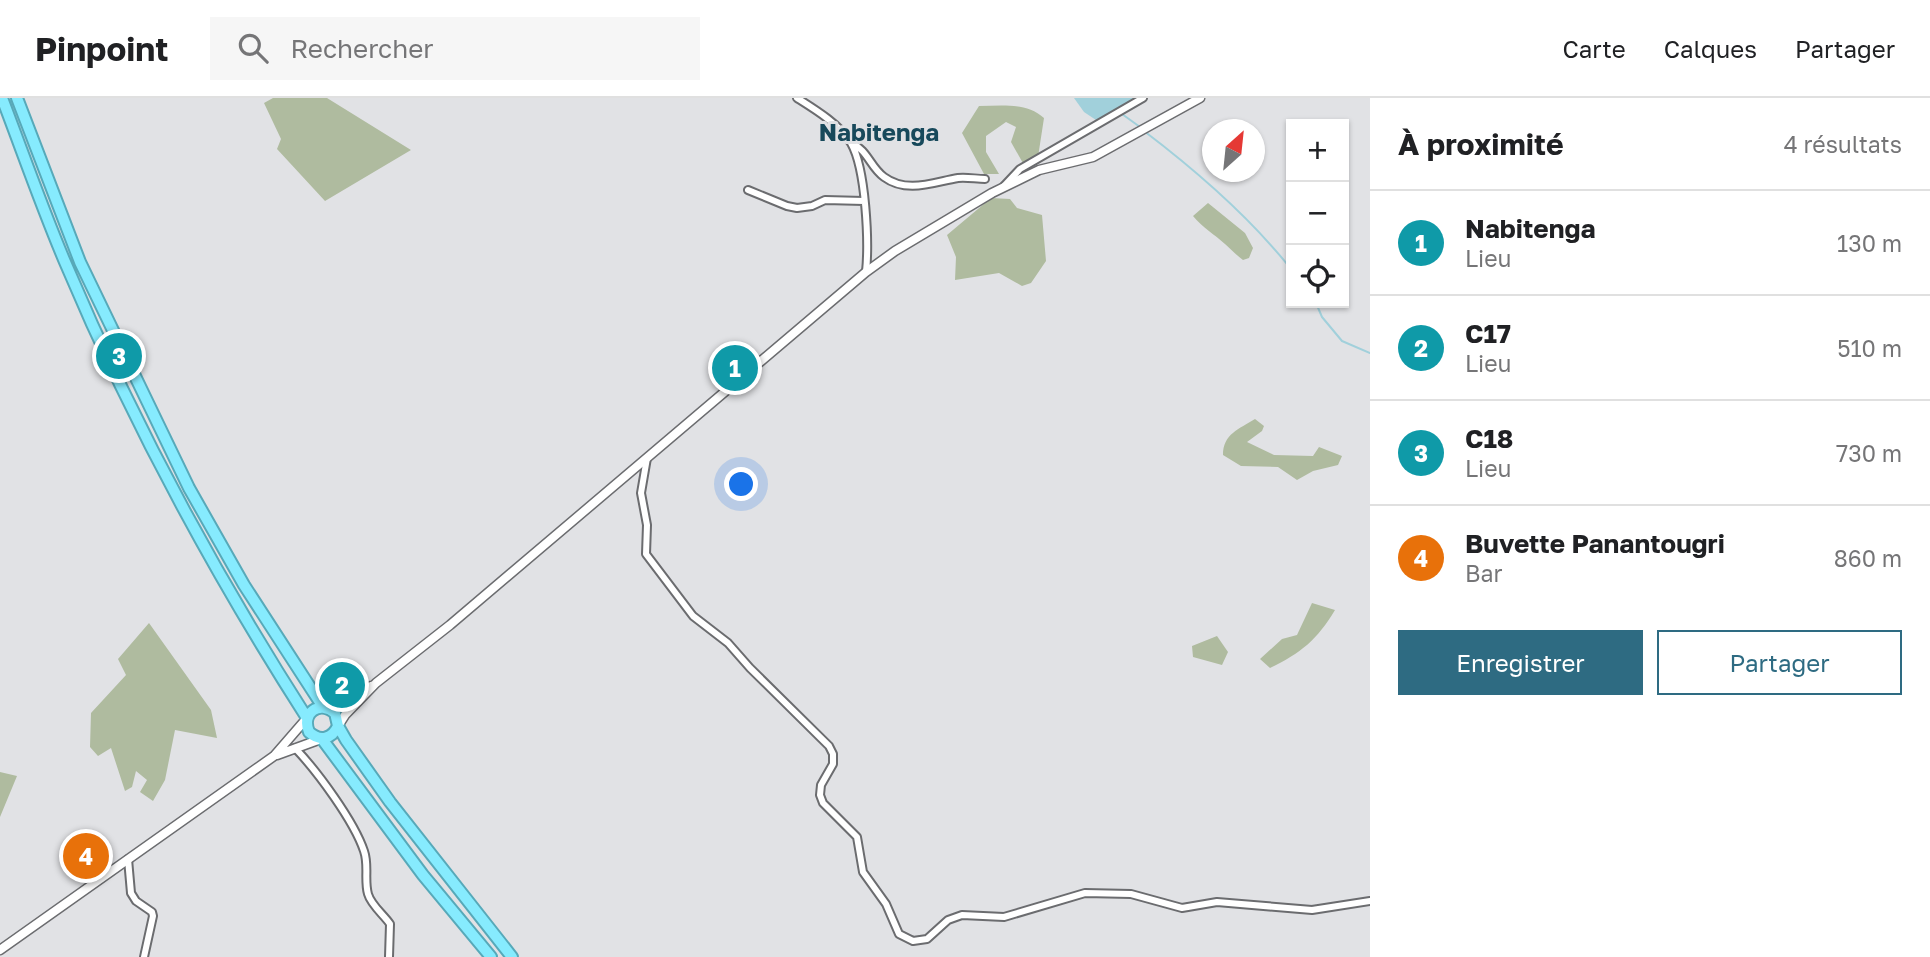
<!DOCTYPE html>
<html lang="fr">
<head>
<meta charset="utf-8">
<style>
	body { margin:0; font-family:"Golos Text",sans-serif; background:#f6f6f6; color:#202124 }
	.controls { position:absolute; right:21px; top:21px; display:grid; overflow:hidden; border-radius:0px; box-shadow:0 2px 5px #0004 }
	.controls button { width:63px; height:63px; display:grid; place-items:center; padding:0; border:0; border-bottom:2px solid #e0e0e0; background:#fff; color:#202124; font:35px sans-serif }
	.compass { position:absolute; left:1202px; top:21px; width:63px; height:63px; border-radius:50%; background:#fff; box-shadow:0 2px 5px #0004; rotate:27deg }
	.you { position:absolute; left:742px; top:387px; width:24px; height:24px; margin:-18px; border:5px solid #fff; border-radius:50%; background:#1a73e8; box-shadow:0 0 0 10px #1a73e833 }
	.badge { display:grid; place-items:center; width:46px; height:46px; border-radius:50%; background:#2e6b82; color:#fff; font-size:23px; font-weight:700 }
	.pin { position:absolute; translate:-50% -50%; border:4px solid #fff; box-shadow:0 2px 7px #0006 }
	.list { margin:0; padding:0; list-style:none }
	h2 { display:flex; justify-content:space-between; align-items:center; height:91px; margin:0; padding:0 28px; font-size:30px }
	h2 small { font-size:23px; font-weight:400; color:#757577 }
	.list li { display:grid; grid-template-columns:46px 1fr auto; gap:21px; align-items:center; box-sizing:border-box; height:105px; padding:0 28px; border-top:2px solid #e0e0e0 }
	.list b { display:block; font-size:26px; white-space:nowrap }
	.list p { margin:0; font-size:23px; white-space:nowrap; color:#757577 }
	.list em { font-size:23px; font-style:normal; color:#757577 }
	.actions { display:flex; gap:14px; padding:21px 28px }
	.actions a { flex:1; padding:16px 0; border:2px solid #2e6b82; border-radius:0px; text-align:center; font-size:24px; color:#2e6b82 }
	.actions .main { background:#2e6b82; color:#fff }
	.icon { flex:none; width:38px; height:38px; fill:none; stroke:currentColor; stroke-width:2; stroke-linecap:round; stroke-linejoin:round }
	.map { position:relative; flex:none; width:1370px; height:859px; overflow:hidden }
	header { display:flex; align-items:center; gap:42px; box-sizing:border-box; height:98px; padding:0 35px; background:#fff; border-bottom:2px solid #e0e0e0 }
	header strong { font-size:33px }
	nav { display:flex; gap:38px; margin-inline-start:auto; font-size:24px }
	.search { width:490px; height:63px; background:#f6f6f6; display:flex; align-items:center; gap:18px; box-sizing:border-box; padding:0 24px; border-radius:0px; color:#757577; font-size:26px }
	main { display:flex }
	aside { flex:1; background:#fff }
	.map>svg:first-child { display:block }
	.green { fill:#afbb9f }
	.water { fill:#a1d0db }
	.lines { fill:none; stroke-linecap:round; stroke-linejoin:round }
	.stream { stroke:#a1d0db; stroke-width:2 }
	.minor-casing { stroke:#6b6c6f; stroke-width:10 }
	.tertiary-casing { stroke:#6b6c6f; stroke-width:11 }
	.trunk-casing { stroke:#57a9b9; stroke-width:14 }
	.minor { stroke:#fff; stroke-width:6 }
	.tertiary { stroke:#fff; stroke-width:8 }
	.trunk { stroke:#86ebfe; stroke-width:10 }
	.labels { text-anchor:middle; stroke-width:6; stroke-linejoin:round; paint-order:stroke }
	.quarter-label { font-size:24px; font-weight:bold; fill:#17495b; stroke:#e1e2e5 }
</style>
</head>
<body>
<header>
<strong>Pinpoint</strong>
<div class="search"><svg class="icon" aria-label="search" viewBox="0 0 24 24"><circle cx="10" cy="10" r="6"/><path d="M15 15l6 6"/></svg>Rechercher</div>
<nav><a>Carte</a><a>Calques</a><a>Partager</a></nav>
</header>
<main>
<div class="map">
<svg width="1370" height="859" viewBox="0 0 1370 859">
	<rect width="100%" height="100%" fill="#e1e2e5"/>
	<!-- green -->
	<path class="green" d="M273 0H327L411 52 325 103 277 51 281 41 264 5Z
		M979 8C1001 8 1026 4 1044 20L1038 59 1024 67 1011 44 1016 29 1006 24 986 38V54L999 76H984L962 35Z
		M991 100 1010 101 1017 110 1042 117 1046 163 1031 185 1022 188 999 175 955 182 956 159 947 137Z
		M1208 105 1245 135 1253 150 1249 160 1243 162C1236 157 1231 151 1225 146 1214 136 1203 130 1193 118Z
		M1255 321 1264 328 1262 333 1247 344 1274 357 1313 358 1319 349 1342 358 1338 367 1313 373 1297 382 1278 369 1241 368 1223 357C1223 336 1239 331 1255 321Z
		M1312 505 1335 512C1317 542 1301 555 1270 570L1260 561 1282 541 1297 537Z
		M149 525 211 612 217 640 175 632 165 682 153 703 140 694 147 682 136 673 132 689 125 693 111 650 98 658 90 649 91 615 126 577 118 561Z
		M1217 538 1228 554 1222 567 1193 559 1192 548Z
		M0 674 17 678 0 719Z"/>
	<!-- water -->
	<path class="water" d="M1074 0H1135L1096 22 1084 14Z"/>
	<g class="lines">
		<!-- stream -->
		<path class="stream" d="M1122 16 1140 29
			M1144 33C1198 74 1249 118 1291 171
			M1316 205 1322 219 1342 243 1370 255"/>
		<defs>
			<path id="minor" d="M797 0C816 12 839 26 851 45 866 71 869 144 866 174
				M851 45C868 52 870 69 884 79 907 96 934 84 958 80 967 79 976 81 985 81
				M1004 88 1020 71 1143 0
				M748 92 787 108 797 110 812 108 825 102 864 103
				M647 360 641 395 647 427 646 456 693 518 728 545 750 570 829 648 833 656V666L821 687 820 697 823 705 857 739 863 774 886 806 899 836 913 843 927 841 948 822 962 817 1004 819 1085 795 1131 796 1182 810 1217 804 1312 812 1370 803
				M295 650C317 673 354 723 364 753 369 767 364 782 368 796 371 807 384 817 390 826L389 859
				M128 761 131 795 136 803 152 814 153 818 144 859"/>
			<path id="tertiary" d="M323 609 340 603 371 588
				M338 628 345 617 376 585 450 527 866 174 895 153 992 95 1039 72 1093 59 1200 0
				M277 657 321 641
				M0 852 274 658 307 620"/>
			<path id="trunk" d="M2 0C23 55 42 110 65 164 132 323 214 475 307 620
				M17 0 80 164 189 390 244 487 323 609
				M338 628C332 641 320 644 309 634 301 615 319 602 335 615L338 628 346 642 390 704 512 859
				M322 641 423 777 491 859"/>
		</defs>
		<!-- minor casing -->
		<use href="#minor" class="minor-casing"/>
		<!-- tertiary casing -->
		<use href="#tertiary" class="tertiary-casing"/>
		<!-- trunk casing -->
		<use href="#trunk" class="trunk-casing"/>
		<!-- minor -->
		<use href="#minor" class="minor"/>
		<!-- tertiary -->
		<use href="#tertiary" class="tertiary"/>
		<!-- trunk -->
		<use href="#trunk" class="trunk"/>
	</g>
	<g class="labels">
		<!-- quarter labels -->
		<g class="quarter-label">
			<text x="879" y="43">Nabitenga</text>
		</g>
	</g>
</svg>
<div class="controls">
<button>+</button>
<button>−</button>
<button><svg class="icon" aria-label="locate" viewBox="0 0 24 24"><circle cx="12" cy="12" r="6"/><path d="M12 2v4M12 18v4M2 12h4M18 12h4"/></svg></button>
</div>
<svg class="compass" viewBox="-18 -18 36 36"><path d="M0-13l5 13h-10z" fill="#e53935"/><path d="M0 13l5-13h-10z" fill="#757577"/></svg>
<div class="you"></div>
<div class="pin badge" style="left:735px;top:270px;background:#0f9aa8">1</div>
<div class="pin badge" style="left:342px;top:587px;background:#0f9aa8">2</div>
<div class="pin badge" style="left:119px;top:258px;background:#0f9aa8">3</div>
<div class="pin badge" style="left:86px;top:758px;background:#e8710a">4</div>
</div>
<aside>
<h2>À proximité<small>4 résultats</small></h2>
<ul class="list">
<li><span class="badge" style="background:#0f9aa8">1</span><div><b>Nabitenga</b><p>Lieu</p></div><em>130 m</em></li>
<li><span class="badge" style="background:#0f9aa8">2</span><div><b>C17</b><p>Lieu</p></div><em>510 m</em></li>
<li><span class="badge" style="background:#0f9aa8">3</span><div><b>C18</b><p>Lieu</p></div><em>730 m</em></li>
<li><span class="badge" style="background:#e8710a">4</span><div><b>Buvette Panantougri</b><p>Bar</p></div><em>860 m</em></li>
</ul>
<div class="actions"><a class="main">Enregistrer</a><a>Partager</a></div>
</aside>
</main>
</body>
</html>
